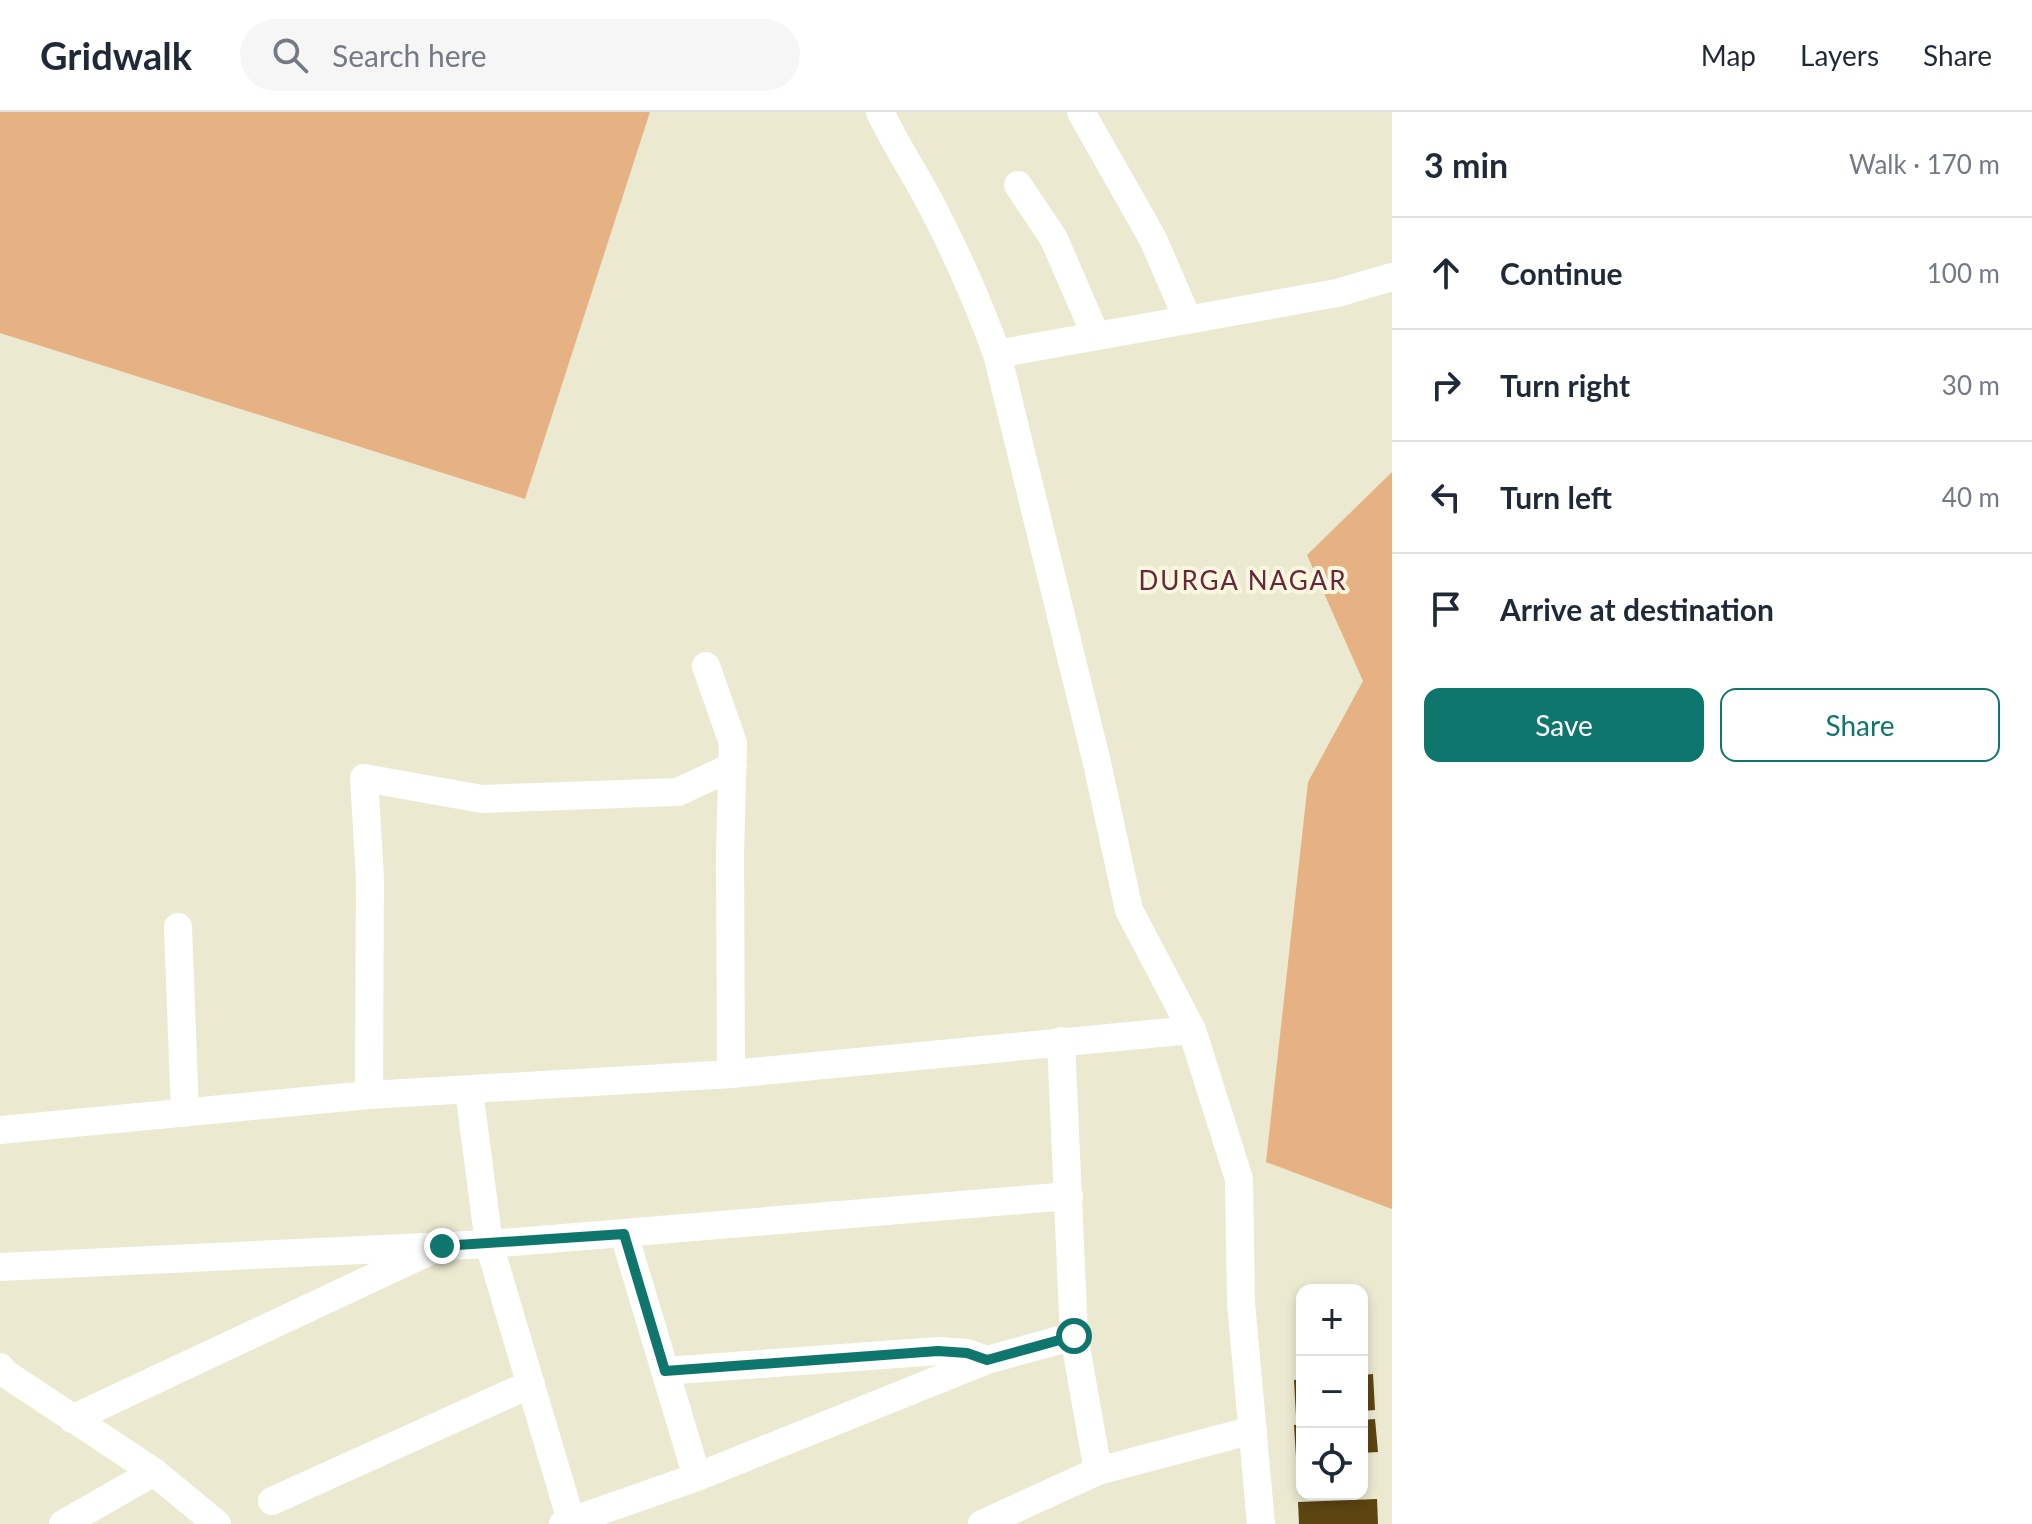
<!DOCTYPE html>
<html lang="en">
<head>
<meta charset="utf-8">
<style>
	body { margin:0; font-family:Lato,sans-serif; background:#f6f6f7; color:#1f2937 }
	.controls { position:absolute; right:24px; bottom:24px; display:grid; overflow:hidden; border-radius:16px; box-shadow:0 4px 12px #0003 }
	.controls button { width:72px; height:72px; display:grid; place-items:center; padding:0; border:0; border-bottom:2px solid #e0e1e3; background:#fff; color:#1f2937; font:40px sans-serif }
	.stop { position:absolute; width:24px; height:24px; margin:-18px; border:6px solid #0f766e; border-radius:50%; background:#fff }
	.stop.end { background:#0f766e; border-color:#fff; box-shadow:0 2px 8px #0008 }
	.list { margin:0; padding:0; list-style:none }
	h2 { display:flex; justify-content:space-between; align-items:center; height:104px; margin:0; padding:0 32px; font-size:34px }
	h2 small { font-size:26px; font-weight:400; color:#747a83 }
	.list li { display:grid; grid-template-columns:52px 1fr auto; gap:24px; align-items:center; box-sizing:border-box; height:112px; padding:0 32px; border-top:2px solid #e0e1e3 }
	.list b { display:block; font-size:30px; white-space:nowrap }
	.list em { font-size:26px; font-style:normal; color:#747a83 }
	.actions { display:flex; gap:16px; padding:24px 32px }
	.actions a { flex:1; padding:18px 0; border:2px solid #0f766e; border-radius:16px; text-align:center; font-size:28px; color:#0f766e }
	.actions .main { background:#0f766e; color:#fff }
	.icon { flex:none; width:44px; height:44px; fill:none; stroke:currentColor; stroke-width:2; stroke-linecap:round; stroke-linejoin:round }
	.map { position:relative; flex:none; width:1392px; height:1412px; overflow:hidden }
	header { display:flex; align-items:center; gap:48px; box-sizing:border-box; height:112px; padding:0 40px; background:#fff; border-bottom:2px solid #e0e1e3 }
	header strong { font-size:38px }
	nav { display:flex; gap:44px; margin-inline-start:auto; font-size:28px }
	.search { width:560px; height:72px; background:#f6f6f7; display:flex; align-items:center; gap:20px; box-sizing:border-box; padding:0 28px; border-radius:44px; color:#747a83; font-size:30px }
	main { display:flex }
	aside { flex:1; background:#fff }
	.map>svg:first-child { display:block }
	.green { fill:#e6b283 }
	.building { fill:#5d4512 }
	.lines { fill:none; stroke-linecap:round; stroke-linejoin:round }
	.minor { stroke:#fff; stroke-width:28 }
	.route { stroke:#0f766e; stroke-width:10 }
	.labels { text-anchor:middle; stroke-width:8; stroke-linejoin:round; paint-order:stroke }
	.neighbourhood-label { font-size:26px; letter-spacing:2px; fill:#69253a; stroke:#f9f7de }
</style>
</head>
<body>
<header>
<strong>Gridwalk</strong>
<div class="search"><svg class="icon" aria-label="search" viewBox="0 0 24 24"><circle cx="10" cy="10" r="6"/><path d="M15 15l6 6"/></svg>Search here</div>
<nav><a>Map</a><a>Layers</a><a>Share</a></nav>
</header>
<main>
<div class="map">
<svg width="1392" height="1412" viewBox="0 0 1392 1412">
	<rect width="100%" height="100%" fill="#ece9d1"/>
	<!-- green -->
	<path class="green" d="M0 0H650L525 387 0 221Z
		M1392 360V1097L1266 1050 1308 670 1363 569 1307 443Z"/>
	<!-- building -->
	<path class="building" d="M1373 1262 1375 1298 1362 1299V1263Z
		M1302 1267V1304H1296L1294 1268Z
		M1375 1307 1378 1340 1362 1341V1308Z
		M1302 1312V1345H1296L1294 1313Z
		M1377 1387 1378 1412H1299L1298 1390Z"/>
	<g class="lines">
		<!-- minor -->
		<path class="minor" d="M880 0C897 36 920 69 937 104 960 149 980 195 997 242
			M1081 0 1153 127 1188 208
			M1018 73 1054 127 1096 224
			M706 554 733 631 730 743 731 962
			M178 815 185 1001
			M1192 918 1129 798 1097 651 997 242 1337 181 1392 165
			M469 978 489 1132 572 1412
			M369 983 370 766 364 666 482 687 678 680 733 654
			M0 1018 369 983 731 962 1192 918 1239 1067 1241 1191 1261 1412
			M624 1122 697 1365
			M0 1155 489 1132 1069 1084
			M0 1255 6 1262 154 1360 217 1412
			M665 1259 938 1239 967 1241 987 1248
			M72 1307 430 1139
			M1098 1359 1253 1318
			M272 1389 531 1272
			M63 1412 154 1360
			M563 1412 697 1365 987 1248 1074 1224
			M982 1412 1098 1359 1074 1224 1061 929"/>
	</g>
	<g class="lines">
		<!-- route -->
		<path class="route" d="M442 1134 624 1122 665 1259 938 1239 967 1241 987 1248 1074 1224"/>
	</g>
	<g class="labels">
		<!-- neighbourhood labels -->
		<g class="neighbourhood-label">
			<text x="1243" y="478">DURGA NAGAR</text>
		</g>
	</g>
</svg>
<div class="controls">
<button>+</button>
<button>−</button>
<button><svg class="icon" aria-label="locate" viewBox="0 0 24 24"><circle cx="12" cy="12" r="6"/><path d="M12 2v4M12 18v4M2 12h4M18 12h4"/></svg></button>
</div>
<div class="stop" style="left:1074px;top:1224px"></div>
<div class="stop end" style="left:442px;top:1134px"></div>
</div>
<aside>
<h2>3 min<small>Walk · 170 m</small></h2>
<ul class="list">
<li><svg class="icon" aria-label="ahead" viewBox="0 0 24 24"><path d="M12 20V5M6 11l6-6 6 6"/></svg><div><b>Continue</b></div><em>100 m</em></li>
<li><svg class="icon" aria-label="right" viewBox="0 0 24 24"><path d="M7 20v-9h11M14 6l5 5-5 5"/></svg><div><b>Turn right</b></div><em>30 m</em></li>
<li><svg class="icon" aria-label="left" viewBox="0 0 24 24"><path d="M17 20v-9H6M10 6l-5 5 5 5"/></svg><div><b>Turn left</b></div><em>40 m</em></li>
<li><svg class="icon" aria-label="arrive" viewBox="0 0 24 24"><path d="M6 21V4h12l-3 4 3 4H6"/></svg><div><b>Arrive at destination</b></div></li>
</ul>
<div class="actions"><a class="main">Save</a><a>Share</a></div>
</aside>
</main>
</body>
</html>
